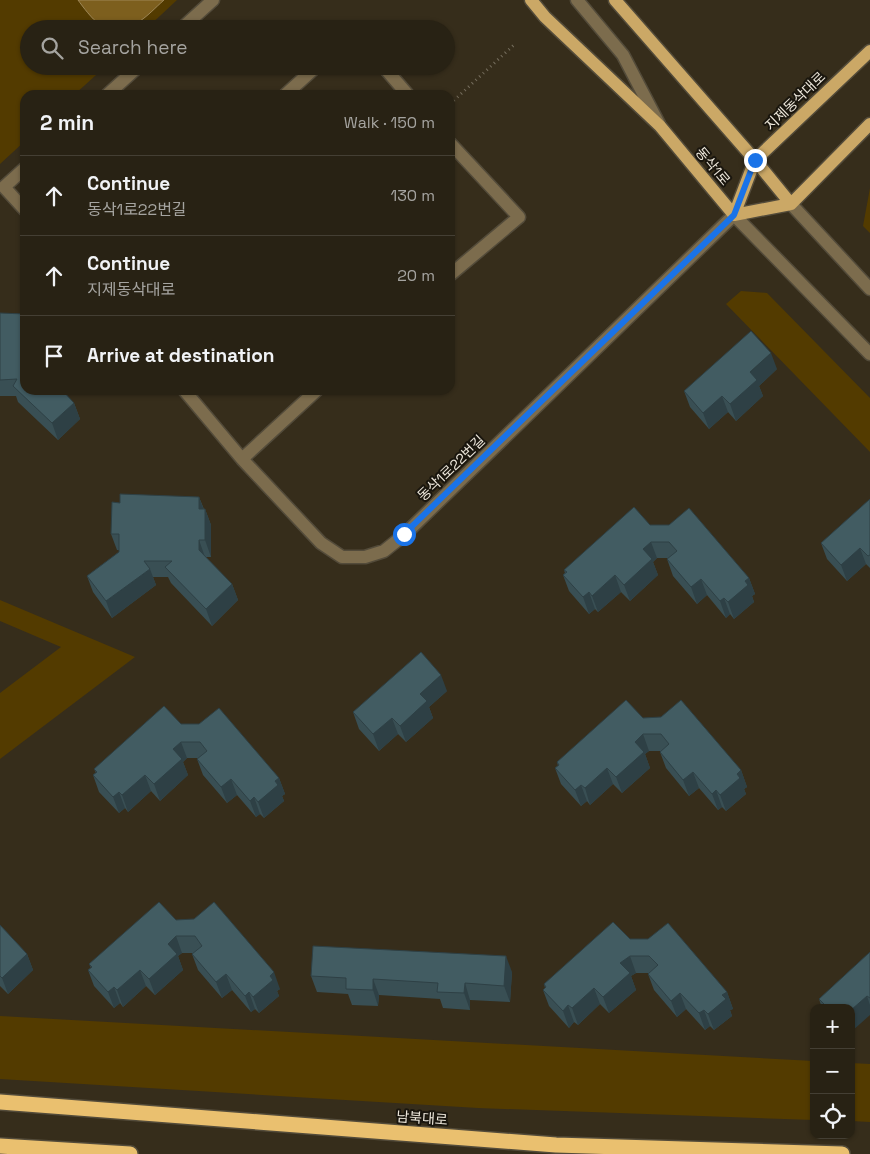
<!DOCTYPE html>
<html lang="en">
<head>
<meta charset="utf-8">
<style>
	body { margin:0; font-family:"Space Grotesk","Noto Sans KR",sans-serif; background:#302a1d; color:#f1f3f6 }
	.controls { position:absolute; right:15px; bottom:15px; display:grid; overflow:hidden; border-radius:10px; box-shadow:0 1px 4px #0004 }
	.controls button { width:45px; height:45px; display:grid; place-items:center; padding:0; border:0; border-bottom:1px solid #443f34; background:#282214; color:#f1f3f6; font:25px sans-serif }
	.stop { position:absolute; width:15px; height:15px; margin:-11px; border:4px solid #1a73e8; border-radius:50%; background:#fff }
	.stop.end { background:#1a73e8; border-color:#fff; box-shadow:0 1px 5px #0008 }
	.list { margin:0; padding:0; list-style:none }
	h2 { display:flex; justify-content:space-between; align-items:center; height:65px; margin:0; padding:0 20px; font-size:21px }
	h2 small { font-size:16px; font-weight:400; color:#a5a4a0 }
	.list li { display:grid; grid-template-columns:32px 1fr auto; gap:15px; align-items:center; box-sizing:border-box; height:80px; padding:0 20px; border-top:1px solid #443f34 }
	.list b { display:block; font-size:19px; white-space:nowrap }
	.list p { margin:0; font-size:16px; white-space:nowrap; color:#a5a4a0 }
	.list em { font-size:16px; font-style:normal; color:#a5a4a0 }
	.icon { flex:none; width:28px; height:28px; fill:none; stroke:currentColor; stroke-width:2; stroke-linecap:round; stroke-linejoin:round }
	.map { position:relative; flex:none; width:870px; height:1154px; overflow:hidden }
	.search { position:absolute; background:#282214; box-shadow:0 1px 4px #0004; left:20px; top:20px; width:435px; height:55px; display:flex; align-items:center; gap:12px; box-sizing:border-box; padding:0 18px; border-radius:28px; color:#a5a4a0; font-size:19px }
	.panel { position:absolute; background:#282214; box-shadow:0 1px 4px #0004; left:20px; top:90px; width:435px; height:305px; border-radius:15px }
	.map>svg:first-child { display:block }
	.green { fill:#533b00 }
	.water { fill:#7d5f1e; stroke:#9f8857 }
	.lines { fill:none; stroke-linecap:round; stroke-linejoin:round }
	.minor-casing { stroke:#534b3a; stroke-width:15 }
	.major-casing { stroke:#534b3a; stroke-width:15 }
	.highway-casing { stroke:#534b3a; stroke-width:18 }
	.path { stroke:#766e5e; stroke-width:3; stroke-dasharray:1 4; stroke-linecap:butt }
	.minor { stroke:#7c6c4d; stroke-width:12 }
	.major { stroke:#cba866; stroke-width:12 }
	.highway { stroke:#eac06f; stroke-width:15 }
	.wall { fill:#394f54 }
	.shaded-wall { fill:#2e4045 }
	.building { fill:#425c62; stroke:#2e4045 }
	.route { stroke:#1a73e8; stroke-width:6 }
	.labels { text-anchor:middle; stroke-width:4; stroke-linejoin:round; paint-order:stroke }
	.street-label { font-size:14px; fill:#eee8dc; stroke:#1a160e }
</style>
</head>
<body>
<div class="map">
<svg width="870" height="1154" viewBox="0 0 870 1154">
	<rect width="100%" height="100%" fill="#362d1b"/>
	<!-- green -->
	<path class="green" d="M0 0H78L98 23 139 22 164 0H177L146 29H29V66H106L74 95H25V141L0 164Z
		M870 188V233L863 226Z
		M741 291 767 293 870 398V452L726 304Z
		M0 600 135 657 0 759V693L61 647 0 621Z
		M0 1016 814 1061V1120L478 1108 0 1079Z
		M851 1063 870 1064V1122L851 1121Z"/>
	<!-- water -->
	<path class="water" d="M78 0H164C147 15 135 32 110 27 107 27 102 26 99 24 92 19 83 7 78 0Z"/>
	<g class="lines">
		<defs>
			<path id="minor" d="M577 0 623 55 659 124
				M181 29 213 0
				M383 66 408 95
				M107 95 139 66
				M285 95 317 66
				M450 143 519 217 450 275
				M25 168 4 187 25 210
				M791 204 870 289
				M184 390 242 459 321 543 342 557H365L384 551 404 535 734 215 870 354
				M242 459 317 390"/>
			<path id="major" d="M531 0 545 17 660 126 734 215
				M615 0 755 160 791 204
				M734 215 755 160 870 51
				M734 215 791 204 870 124"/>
			<path id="highway" d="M0 1102 556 1145 842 1154
				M0 1146 130 1154"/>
		</defs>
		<!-- minor casing -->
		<use href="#minor" class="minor-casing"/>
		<!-- major casing -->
		<use href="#major" class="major-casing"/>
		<!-- highway casing -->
		<use href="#highway" class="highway-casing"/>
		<!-- path -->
		<path class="path" d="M450 104 516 43"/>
		<!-- minor -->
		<use href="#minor" class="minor"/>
		<!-- major -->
		<use href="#major" class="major"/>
		<!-- highway -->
		<use href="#highway" class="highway"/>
	</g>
	<!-- wall -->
	<path class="wall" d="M0 313 25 390 74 403 80 419 58 440 18 402 16 396H0Z
		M777 369 759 386 763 396 736 421 728 412 709 429 690 407 684 391Z
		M199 497 204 509H205L211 525V557H205L232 584 238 600 212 626 171 583 168 577H153L156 585 112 618 93 592 87 576 119 552V550H117L111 534 120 503Z
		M870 499V568L866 564 847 581 827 559 821 543Z
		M650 525 749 578 755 594 752 596 754 602 734 619 730 614 726 618 707 595 697 604 673 576 667 559 668 558H657L653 562 658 575 630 601 621 592 598 612 595 609 589 614 569 591 563 575 565 573 564 570Z
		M447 691 429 707 433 718 406 742 398 734 379 751 359 729 353 712Z
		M643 718 741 770 747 787 744 789 746 794 726 811 722 807 718 810 699 788 689 796 666 768 660 752 661 751H649L645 754 650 768 622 793 613 784 590 805 587 801 581 806 561 784 555 768 558 766 557 762Z
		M181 724 279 778 285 794 282 796 284 801 264 818 260 814 256 817 237 795 227 803 203 775 197 759 199 758H187L183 762 188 775 160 801 151 791 128 812 125 808 119 813 99 792 93 775 96 773 94 769Z
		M176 920 280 989 277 991 279 996 259 1013 255 1009 251 1012 232 990 222 998 198 970 192 954 194 953H182L178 956 183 970 155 995 146 986 123 1007 120 1003 114 1008 94 986 88 970 91 968 89 964Z
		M0 925 27 954 33 970 8 994 0 986Z
		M630 939 727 992 733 1009 730 1010 732 1016 714 1030 710 1026 705 1030 686 1009 677 1017 654 990 648 974 650 973H636L631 976 636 990 609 1013 600 1004 578 1025 574 1022 569 1028 549 1006 543 990 545 988 544 984Z
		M870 952V1015L851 1008H822L819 999Z
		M512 972 510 1002 470 1000V1010L443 1008 440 999 379 995 378 1006 352 1005 348 994 317 992 311 976Z"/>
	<!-- shaded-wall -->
	<path class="shaded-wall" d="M771 353 777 369 759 386 763 396 736 421 730 404 750 372Z
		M722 396 728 412 709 429 703 413Z
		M74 403 80 419 58 440 52 423Z
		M199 497 205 513 199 509Z
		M205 509 211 525V557L205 540Z
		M199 540 205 557 199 550Z
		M651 542 657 558 653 562 658 575 630 601 624 585 643 549Z
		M860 548 866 564 847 581 841 565Z
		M150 569 156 585 112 618 106 601Z
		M615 575 621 592 598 612 592 596Z
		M749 578 755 594 752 596 754 602 734 619 728 602 745 581Z
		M701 579 707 595 697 604 691 587Z
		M232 584 238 600 212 626 206 609Z
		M589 592 595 609 589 614 583 597Z
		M724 598 730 614 726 618 720 601Z
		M441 675 447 691 429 707 433 718 406 742 400 726 420 694Z
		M392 718 398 734 379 751 373 734Z
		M643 734 649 751 645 754 650 768 622 793 616 777 635 742Z
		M181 742 187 758 183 762 188 775 160 801 154 784 173 749Z
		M607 768 613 784 590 805 585 788Z
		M741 770 747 787 744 789 746 794 726 811 720 795 737 774Z
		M693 772 699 788 689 796 683 780Z
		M145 775 151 791 128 812 122 795Z
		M279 778 285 794 282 796 284 801 264 818 258 802 275 781Z
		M231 779 237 795 227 803 221 787Z
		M581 785 587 801 581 806 575 790Z
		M716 790 722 807 718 810 712 794Z
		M119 792 125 808 119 813 113 797Z
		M254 797 260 814 256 817 250 801Z
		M176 936 182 953 178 956 183 970 155 995 149 979 168 944Z
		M27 954 33 970 8 994 2 978Z
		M506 956 512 972 510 1002 504 986Z
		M630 956 636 973 631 976 636 990 609 1013 603 997 620 963Z
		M140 970 146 986 123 1007 117 990Z
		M274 972 280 989 277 991 279 996 259 1013 253 997 270 976Z
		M226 974 232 990 222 998 216 982Z
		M373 979 379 995 378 1006 373 990Z
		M465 983 470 1000V1010L464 993Z
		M114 987 120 1003 114 1008 108 992Z
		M594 988 600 1004 578 1025 572 1008Z
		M249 992 255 1009 251 1012 245 996Z
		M727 992 733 1009 730 1010 732 1016 714 1030 708 1014 722 995Z
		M680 993 686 1009 677 1017 671 1001Z
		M867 996 870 1005V1015L851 1032V1010Z
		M568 1005 574 1022 569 1028 563 1011Z
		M704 1010 710 1026 705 1030 699 1013Z"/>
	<!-- building -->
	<path class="building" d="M0 313 25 314V390H62L74 403 52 423 13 386 17 379 0 380Z
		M751 331 771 353 750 372 757 380 730 404 722 396 703 413 684 391Z
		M120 494 199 497V509H205V540H199V550L232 584 206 609 165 567 172 561H144L150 569 106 601 87 576 119 552V534H111L112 502 120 503Z
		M870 499V555L868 556 860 548 841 565 821 543Z
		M634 507 650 525H669L689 508 749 578 745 581 748 585 728 602 724 598 720 601 701 579 691 587 667 559 677 551 669 542H651L643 549 652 559 624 585 615 575 592 596 589 592 583 597 563 575 567 572 564 570Z
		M421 652 441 675 420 694 427 701 400 726 392 718 373 734 353 712Z
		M626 700 643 718 661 717 681 700 741 770 737 774 740 778 720 795 716 790 712 794 693 772 683 780 660 752 669 744 661 734H643L635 742 644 752 616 777 607 768 585 788 581 785 575 790 555 768 559 765 557 762Z
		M164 706 181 724H199L219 708 279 778 275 781 278 785 258 802 254 797 250 801 231 779 221 787 197 759 207 751 200 742H181L173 749 182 759 154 784 145 775 122 795 119 792 113 797 93 775 97 772 94 769Z
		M159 902 176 920 194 919 214 902 274 972 270 976 273 980 253 997 249 992 245 996 226 974 216 982 192 954 202 946 195 936H176L168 944 177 954 149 979 140 970 117 990 114 987 108 992 88 970 92 967 89 964Z
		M613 922 630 939H648L668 923 727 992 722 995 726 999 708 1014 704 1010 699 1013 680 993 671 1001 648 974 658 965 649 956H630L620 963 630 973 603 997 594 988 572 1008 568 1005 563 1011 543 990 546 987 544 984Z
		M0 925 27 954 2 978 0 976Z
		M313 946 506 956 504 986 465 983 464 993 437 992 438 983 373 979V990L346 989V978L311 976Z
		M870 952V998L867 996 851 1010V1008H828L819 999Z"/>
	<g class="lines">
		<!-- route -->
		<path class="route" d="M404 534 734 215 755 160"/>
	</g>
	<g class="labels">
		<!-- street labels -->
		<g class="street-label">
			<text transform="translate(795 101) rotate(-44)" y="5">지제동삭대로</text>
			<text transform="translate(713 166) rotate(50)" y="5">동삭1로</text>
			<text transform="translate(451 468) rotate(-44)" y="5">동삭1로22번길</text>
			<text transform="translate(422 1118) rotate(4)" y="5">남북대로</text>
		</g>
	</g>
</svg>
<div class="controls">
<button>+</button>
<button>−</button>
<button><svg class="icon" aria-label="locate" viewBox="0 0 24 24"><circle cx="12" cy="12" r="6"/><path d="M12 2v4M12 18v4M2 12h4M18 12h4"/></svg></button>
</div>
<div class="stop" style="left:404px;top:534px"></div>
<div class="stop end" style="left:755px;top:160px"></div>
<div class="search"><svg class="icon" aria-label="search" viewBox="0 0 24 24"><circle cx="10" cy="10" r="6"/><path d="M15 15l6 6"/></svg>Search here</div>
<section class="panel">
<h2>2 min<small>Walk · 150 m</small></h2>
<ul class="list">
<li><svg class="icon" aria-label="ahead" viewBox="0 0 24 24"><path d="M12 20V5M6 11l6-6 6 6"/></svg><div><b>Continue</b><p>동삭1로22번길</p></div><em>130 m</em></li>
<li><svg class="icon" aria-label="ahead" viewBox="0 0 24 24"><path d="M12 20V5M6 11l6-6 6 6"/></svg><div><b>Continue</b><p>지제동삭대로</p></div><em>20 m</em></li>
<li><svg class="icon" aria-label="arrive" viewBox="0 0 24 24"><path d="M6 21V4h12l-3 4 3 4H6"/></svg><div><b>Arrive at destination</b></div></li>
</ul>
</section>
</div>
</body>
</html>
